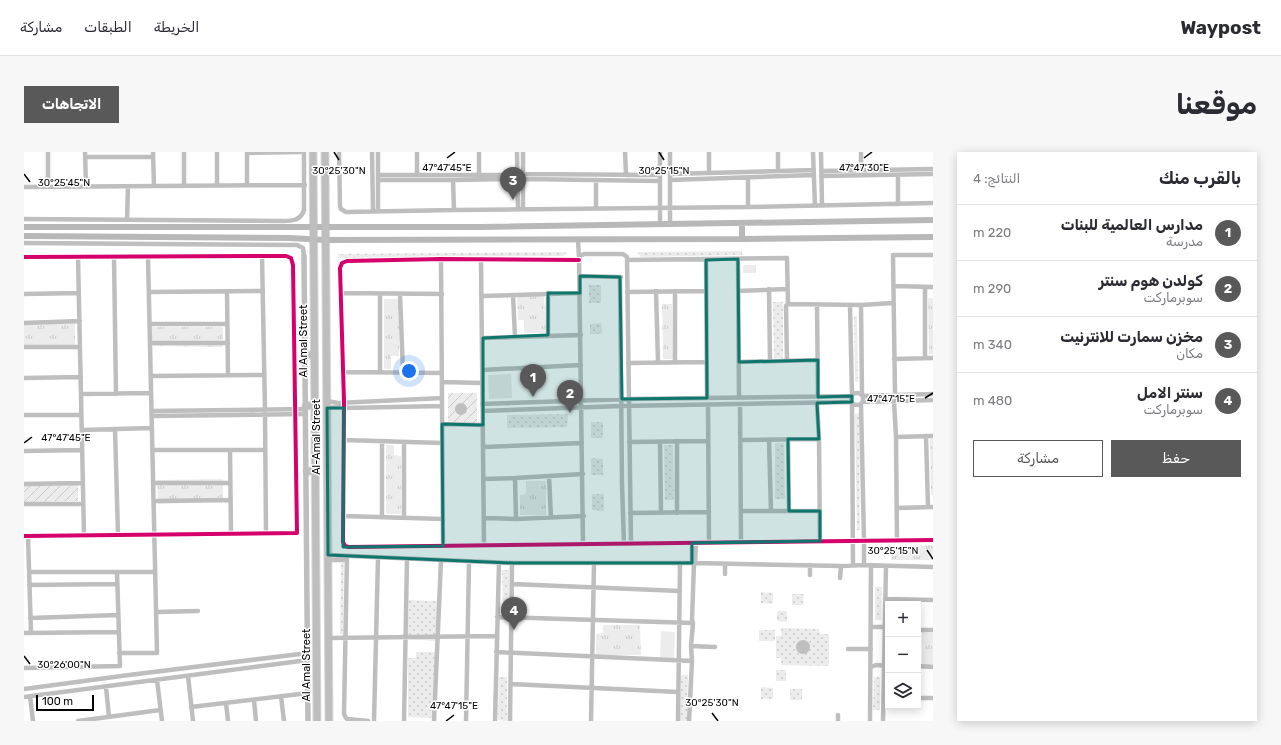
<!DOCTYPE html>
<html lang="ar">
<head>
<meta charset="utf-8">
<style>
	body { margin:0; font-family:Rubik,"Noto Naskh Arabic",sans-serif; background:#f7f7f7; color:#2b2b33; direction:rtl }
	.controls { position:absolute; right:12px; bottom:12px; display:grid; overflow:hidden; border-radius:0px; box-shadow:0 2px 10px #0003 }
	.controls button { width:36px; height:36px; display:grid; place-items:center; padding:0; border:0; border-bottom:1px solid #e1e1e2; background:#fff; color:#2b2b33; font:20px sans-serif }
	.scale { position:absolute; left:12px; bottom:10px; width:58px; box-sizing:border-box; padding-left:4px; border:2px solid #000; border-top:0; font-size:11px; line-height:14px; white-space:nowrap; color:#000; -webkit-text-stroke:3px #fff; paint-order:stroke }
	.you { position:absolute; left:385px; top:219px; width:14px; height:14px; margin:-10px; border:3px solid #fff; border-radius:50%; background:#1a73e8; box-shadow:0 0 0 6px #1a73e833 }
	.badge { display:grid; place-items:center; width:26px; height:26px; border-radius:50%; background:#595959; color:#fff; font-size:13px; font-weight:700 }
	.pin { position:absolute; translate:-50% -33px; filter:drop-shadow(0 1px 2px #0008) }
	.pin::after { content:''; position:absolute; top:21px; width:14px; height:12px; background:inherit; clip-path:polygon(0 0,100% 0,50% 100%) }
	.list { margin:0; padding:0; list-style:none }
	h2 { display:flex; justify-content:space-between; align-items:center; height:52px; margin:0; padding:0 16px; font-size:17px }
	h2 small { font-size:13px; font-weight:400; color:#7c7c81 }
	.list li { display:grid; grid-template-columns:26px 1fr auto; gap:12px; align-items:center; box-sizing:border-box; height:56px; padding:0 16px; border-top:1px solid #e1e1e2 }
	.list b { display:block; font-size:15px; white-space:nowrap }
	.list p { margin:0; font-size:13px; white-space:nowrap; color:#7c7c81 }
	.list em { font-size:13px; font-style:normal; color:#7c7c81 }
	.actions { display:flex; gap:8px; padding:12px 16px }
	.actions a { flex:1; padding:9px 0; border:1px solid #595959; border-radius:0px; text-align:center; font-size:14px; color:#595959 }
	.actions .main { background:#595959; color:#fff }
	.icon { flex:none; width:22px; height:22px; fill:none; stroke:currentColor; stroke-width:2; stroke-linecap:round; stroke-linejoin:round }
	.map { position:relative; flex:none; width:909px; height:569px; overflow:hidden; direction:ltr; border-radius:0px }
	header { display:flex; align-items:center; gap:24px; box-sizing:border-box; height:56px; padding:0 20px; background:#fff; border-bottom:1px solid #e1e1e2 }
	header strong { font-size:19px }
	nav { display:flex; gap:22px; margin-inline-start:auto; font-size:14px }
	.intro { display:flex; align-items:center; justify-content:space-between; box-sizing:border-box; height:96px; padding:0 24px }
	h1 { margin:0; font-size:28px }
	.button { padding:10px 18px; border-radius:0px; background:#595959; color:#fff; font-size:14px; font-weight:700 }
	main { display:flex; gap:24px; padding:0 24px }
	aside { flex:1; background:#fff; border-radius:0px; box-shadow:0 2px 10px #0003 }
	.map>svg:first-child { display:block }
	.grass { fill:url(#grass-dots) }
	.park { fill:url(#park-tufts) }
	.garden { fill:url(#garden-furrows) }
	.pitch { fill:#ececec }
	.water { fill:#bfbfbf }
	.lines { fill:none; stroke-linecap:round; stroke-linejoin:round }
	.primary-casing { stroke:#dbdbdb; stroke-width:9 }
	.minor { stroke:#bebebe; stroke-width:4.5 }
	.tertiary { stroke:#bebebe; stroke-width:5.5 }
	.secondary { stroke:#b8b8b8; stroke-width:6 }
	.primary { stroke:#bebebe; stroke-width:7 }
	.cycleway-casing { stroke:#fff; stroke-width:6 }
	.cycleway { stroke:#d6006c; stroke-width:4 }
	.marked { fill:#0f766e; fill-opacity:0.2; stroke:#0f766e; stroke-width:3; stroke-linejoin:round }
	.ticks { fill:none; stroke:#000; stroke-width:1.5 }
	.labels { text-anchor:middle; stroke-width:3; stroke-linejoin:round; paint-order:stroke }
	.street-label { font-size:11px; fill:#000; stroke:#fff }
	.ticks-label { font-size:10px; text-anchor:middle; fill:#000; stroke:#fff; stroke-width:3; stroke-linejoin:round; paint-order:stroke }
</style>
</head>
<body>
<header>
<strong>Waypost</strong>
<nav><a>الخريطة</a><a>الطبقات</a><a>مشاركة</a></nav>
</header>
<div class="intro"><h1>موقعنا</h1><a class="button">الاتجاهات</a></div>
<main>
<aside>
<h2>بالقرب منك<small>النتائج: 4</small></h2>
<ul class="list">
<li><span class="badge">1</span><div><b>مدارس العالمية للبنات</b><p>مدرسة</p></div><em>220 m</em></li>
<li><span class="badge">2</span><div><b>كولدن هوم سنتر</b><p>سوبرماركت</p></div><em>290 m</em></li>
<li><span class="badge">3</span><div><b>مخزن سمارت للانترنيت</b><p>مكان</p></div><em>340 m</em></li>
<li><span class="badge">4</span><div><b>سنتر الامل</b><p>سوبرماركت</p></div><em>480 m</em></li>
</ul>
<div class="actions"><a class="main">حفظ</a><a>مشاركة</a></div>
</aside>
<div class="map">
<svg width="909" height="569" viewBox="0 0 909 569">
	<defs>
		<pattern id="grass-dots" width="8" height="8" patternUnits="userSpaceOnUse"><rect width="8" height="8" fill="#ececec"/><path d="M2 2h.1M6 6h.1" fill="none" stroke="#c9c9c9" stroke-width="1.8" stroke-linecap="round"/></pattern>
		<pattern id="park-tufts" width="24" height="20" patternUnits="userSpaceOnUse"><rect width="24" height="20" fill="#ececec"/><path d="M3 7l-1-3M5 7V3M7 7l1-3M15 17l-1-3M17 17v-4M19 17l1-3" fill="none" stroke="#c9c9c9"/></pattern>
		<pattern id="garden-furrows" width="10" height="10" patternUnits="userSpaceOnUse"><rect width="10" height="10" fill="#ececec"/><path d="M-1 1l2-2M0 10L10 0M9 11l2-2" fill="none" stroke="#c9c9c9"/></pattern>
	</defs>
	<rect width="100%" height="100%" fill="#fff"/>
	<!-- grass -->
	<path class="grass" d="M718 99V103L617 105 613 100Z
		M544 100 539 104 315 106 314 102Z
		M565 133H577V151H565Z
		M749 150H759V206H750Z
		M830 164H833L834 230H831Z
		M577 171 578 182H566V172Z
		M835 261 836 378H833L831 262Z
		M544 262 543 275 483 276V263Z
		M567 270H579V286H567Z
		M751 291H760L761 347H751Z
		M640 293H649L650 348H641Z
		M567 306 579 307V323H567Z
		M568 342H580V359L568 358Z
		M317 411H320L319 483 316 482Z
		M478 418H485V454L479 455Z
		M851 435H858L857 468H851Z
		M737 440 749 441V452L737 451Z
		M768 442H780L779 453H768Z
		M385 448 413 449 412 489 383 487Z
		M753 459H763V470L753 469Z
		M757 476 795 477 796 482H805V514L757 513V506H752V484H757Z
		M735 478H751V489H735Z
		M392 500H412L411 566 384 565V506H392Z
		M752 518H762V529H752Z
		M657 523H664L663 569H656Z
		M475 525H483V569L474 568Z
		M850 525H856V558H849Z
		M737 535 749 536V547H737Z
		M766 537H778V548H766Z"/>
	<!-- park -->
	<path class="park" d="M520 144 522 181H500V168H494L493 145Z
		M904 146H909V202H905Z
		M360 147H375V204H367V217H360Z
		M638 152H648L649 207H639Z
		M0 171H51V194H0Z
		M128 175H199V195L128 194Z
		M906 287H909V343H907Z
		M362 293H370V303L377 304V362H362Z
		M199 327V350L134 352 133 328Z
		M502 329H522V363H496V343L502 342Z
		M909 393V408H867L868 394Z
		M579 473H616L617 503H572V482L579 481Z
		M898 480 909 481V513H898Z"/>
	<!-- garden -->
	<path class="garden" d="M424 241H453V271H424Z
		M54 332V349L0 350V333Z"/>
	<!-- pitch -->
	<path class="pitch" d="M719 113H732V121H719Z
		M487 222 488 246 465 247 464 223Z
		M637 479 651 480 650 507 636 506Z"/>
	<!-- water -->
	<path class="water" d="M431 257a6 6 0 1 1 12 0a6 6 0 1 1-12 0Z
		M772 495a7 7 0 1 1 14 0a7 7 0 1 1-14 0Z"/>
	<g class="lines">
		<defs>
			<path id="primary" d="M289 0 293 569
				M301 0 305 569
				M281 203H290
				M282 254 291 253
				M283 319H291"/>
		</defs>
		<!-- primary casing -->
		<use href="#primary" class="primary-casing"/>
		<!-- minor -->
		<path class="minor" d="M24 0V35
			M61 0 62 34
			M129 0 130 34
			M160 0V34
			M193 0V33
			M223 0V33
			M315 0 316 54 317 57 322 60 430 58 724 55 909 51
			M348 0 349 59
			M354 0V59
			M393 0V23
			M455 0V23
			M493 0 494 57
			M499 0V57
			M601 0 602 23
			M636 0V72
			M646 0V72
			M685 0V21
			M754 0V19
			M789 0 791 54
			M797 0 798 53
			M837 0V18
			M223 1 277 0
			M62 5H129
			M797 19 909 17
			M499 22 636 23
			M646 22 790 18
			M354 23H493
			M874 23V52
			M797 24 909 22
			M499 27 636 29
			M354 28H429L493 27
			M429 28 430 58
			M572 28V56
			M646 28 790 23
			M0 35 281 33
			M724 55V26
			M0 67 259 69C269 69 277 68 280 58V0
			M103 68 104 34
			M554 88 555 106
			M0 91 273 93 279 96 280 104
			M238 104 241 257
			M0 105 262 104 267 106 269 113 273 381 0 384
			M54 105 60 383
			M90 105 92 242
			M417 107 419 394
			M714 107 715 246
			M457 108 460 393
			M555 108 417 107 323 109 318 111 316 116 320 250 319 390 321 394 325 395 909 388
			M603 108 763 106 764 152 762 154 763 209
			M682 108 683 246
			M556 124 597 125
			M596 125 598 332 600 392
			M870 134 909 135
			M901 135V206
			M745 137 746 209
			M203 139 204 223
			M632 139 634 210
			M714 139 763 137
			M125 140 239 139
			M603 140 682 139
			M317 141 418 142
			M0 142 55 141
			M376 142 379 220
			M489 143 491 185
			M458 144 556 141
			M764 152 837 153 869 151
			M793 153 794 245
			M837 153 838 243
			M0 171 56 169
			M126 172H203
			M524 183V141
			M459 186 557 183
			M126 191H204
			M0 195H56
			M870 207 909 206
			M651 210V139
			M715 210 794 208
			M604 211 683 210
			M458 218 557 213
			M356 219V142
			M319 220 417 221
			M127 224 240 223
			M0 226 57 225
			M418 230 458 231
			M827 247a6 6 0 1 1 12 0a6 6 0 1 1-12 0Z
			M57 242 127 241
			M871 243 869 103H909
			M839 244 909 242
			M303 249 314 251 418 246
			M870 249 872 285 873 388
			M839 250 909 248
			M793 251 795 287 796 389
			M458 252 605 247 828 244 826 153
			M716 252 717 390
			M837 252 840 389V413
			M684 253 685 391
			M303 256 314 255 320 256 418 254
			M128 259 282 257
			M459 259 598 254 828 250 829 413
			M241 262 242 382
			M0 263H57
			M128 264 282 262
			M418 272 459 273
			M91 277 94 383
			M58 278 128 276
			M902 284 904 355
			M872 285 909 284
			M764 287 765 359
			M320 288 418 291
			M717 288 795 287
			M745 288 747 359
			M358 289V365
			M653 289V361
			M605 290 684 289
			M636 290 637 361
			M459 295 558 291
			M129 298H241
			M206 298 207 382
			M0 299 58 298
			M525 324 527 366
			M491 326 492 367
			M459 327 491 326 559 322
			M129 331H206
			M0 332 59 331
			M130 349 206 348
			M0 352H59
			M873 356 909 355
			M717 359H796
			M606 361 685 360
			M320 364 419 367
			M380 366V290
			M460 366 492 367 560 364
			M4 384 7 481
			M668 391V411
			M559 392 555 108 556 104 560 102H599L603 105 607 392
			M304 403 488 411H671L817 414 840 413 909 415
			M323 404 320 562 322 566 323 567 344 569
			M304 408H323
			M671 411 672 391
			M5 420H131
			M701 422V412
			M786 423V413
			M816 426 817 414
			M488 432 656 439
			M5 433 93 432
			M861 447 909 448
			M132 460 174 459
			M473 465 669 471
			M6 466 94 463
			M847 475H861
			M894 478H909
			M0 481 95 480
			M305 486 473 484
			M667 494 691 495
			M824 497H847
			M472 500 668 509
			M95 501H133L124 105
			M894 514 909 515
			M847 515 852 513 864 514
			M0 516 96 514 93 420
			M164 524 169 569
			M133 528 138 569
			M487 532 654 540
			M82 535 85 565
			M0 537 105 523 284 501
			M6 544 9 569
			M257 544 260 569
			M0 545 284 508
			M894 546H909
			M230 548 232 569
			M202 551 204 569
			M167 555 284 541
			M814 563V569
			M54 569 136 558
			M350 569 354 406
			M380 569 383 407
			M410 569 417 408
			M442 569 445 410
			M471 569 475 411
			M486 569 488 411
			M567 569 570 412
			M654 569 656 411
			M665 569 668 509 667 494 669 471 668 468 670 411
			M846 569 847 413
			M859 569 862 414"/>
		<!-- tertiary -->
		<path class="tertiary" d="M280 104 284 569"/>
		<!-- secondary -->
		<path class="secondary" d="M718 71V87
			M0 75H457L909 68
			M0 84 266 86 301 88 718 87 909 85"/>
		<!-- primary -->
		<use href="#primary" class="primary"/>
		<defs>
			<path id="cycleway" d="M0 105 262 104 267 106 269 113 273 381 0 384
				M555 108 417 107 323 109 318 111 316 116 320 250 319 390 321 394 325 395 909 388"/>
		</defs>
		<!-- cycleway casing -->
		<use href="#cycleway" class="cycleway-casing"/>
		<!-- cycleway -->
		<use href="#cycleway" class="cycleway"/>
	</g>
	<!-- marked area -->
	<path class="marked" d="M714 107 715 210 794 208V245L828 244V250L793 251 795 287H764L765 359H796V389L668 391V411H488L304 403 303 256H320L319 395 419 394 418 272 459 273V186L524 183V141H556V124L596 125 598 247 683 246 682 108Z"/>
	<!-- ticks -->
	<path class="ticks" d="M310 0 315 8M635 0 640 8M423 6 431 0M840 6 848 0M0 22 6 30M901 246 909 241M0 291 8 285M903 398 909 407M0 504 6 512M688 561 694 569M422 569 430 563"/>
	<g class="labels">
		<!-- street labels -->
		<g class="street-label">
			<text transform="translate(279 189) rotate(-90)" y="4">Al Amal Street</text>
			<text transform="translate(292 285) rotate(-90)" y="4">Al-Amal Street</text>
			<text transform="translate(282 513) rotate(-90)" y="4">Al Amal Street</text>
		</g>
	</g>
	<g class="ticks-label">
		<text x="423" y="19">47°47'45"E</text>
		<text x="840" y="19">47°47'30"E</text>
		<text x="315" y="22">30°25'30"N</text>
		<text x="640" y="22">30°25'15"N</text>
		<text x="40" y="34">30°25'45"N</text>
		<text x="867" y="250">47°47'15"E</text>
		<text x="42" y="289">47°47'45"E</text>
		<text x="869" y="402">30°25'15"N</text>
		<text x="40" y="516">30°26'00"N</text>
		<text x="688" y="554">30°25'30"N</text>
		<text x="430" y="557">47°47'15"E</text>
	</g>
</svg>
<div class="controls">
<button>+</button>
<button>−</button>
<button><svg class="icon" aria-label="layers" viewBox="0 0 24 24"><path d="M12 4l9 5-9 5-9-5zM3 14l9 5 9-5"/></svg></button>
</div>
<div class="scale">100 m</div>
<div class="you"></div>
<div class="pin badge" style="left:509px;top:245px">1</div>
<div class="pin badge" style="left:546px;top:261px">2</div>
<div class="pin badge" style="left:489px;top:48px">3</div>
<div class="pin badge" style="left:490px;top:478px">4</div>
</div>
</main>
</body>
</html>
